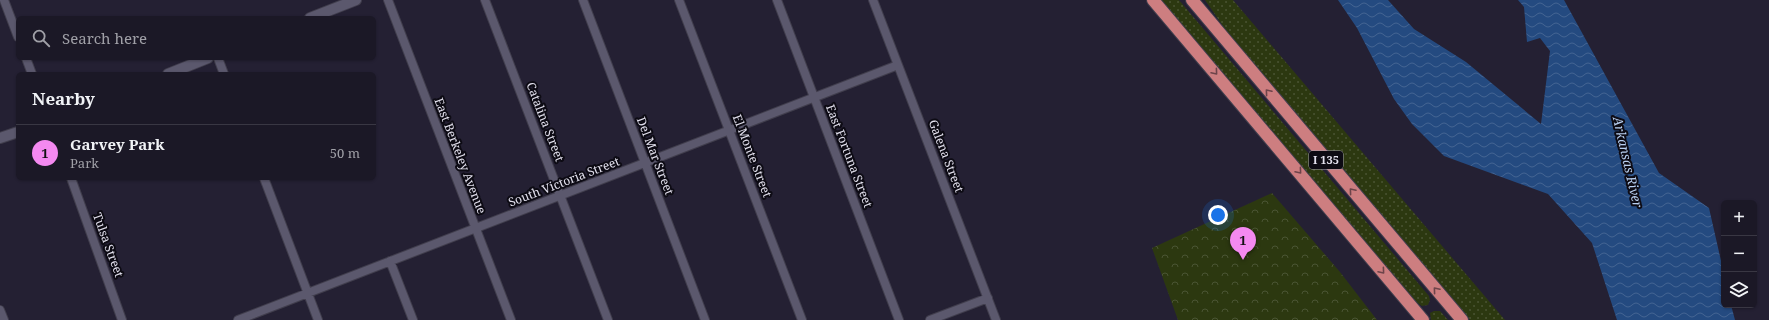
<!DOCTYPE html>
<html lang="en">
<head>
<meta charset="utf-8">
<style>
	body { margin:0; font-family:"Noto Serif",serif; background:#282532; color:#f1f3f6 }
	.controls { position:absolute; right:12px; bottom:12px; display:grid; overflow:hidden; border-radius:6px; box-shadow:0 1px 3px #0004 }
	.controls button { width:36px; height:36px; display:grid; place-items:center; padding:0; border:0; border-bottom:1px solid #393743; background:#1b1826; color:#f1f3f6; font:20px sans-serif }
	.you { position:absolute; left:1218px; top:215px; width:14px; height:14px; margin:-10px; border:3px solid #fff; border-radius:50%; background:#1a73e8; box-shadow:0 0 0 6px #1a73e833 }
	.badge { display:grid; place-items:center; width:26px; height:26px; border-radius:50%; background:#f489f0; color:#111; font-size:13px; font-weight:700 }
	.pin { position:absolute; translate:-50% -33px; filter:drop-shadow(0 1px 2px #0008) }
	.pin::after { content:''; position:absolute; top:21px; width:14px; height:12px; background:inherit; clip-path:polygon(0 0,100% 0,50% 100%) }
	.list { margin:0; padding:0; list-style:none }
	h2 { display:flex; justify-content:space-between; align-items:center; height:52px; margin:0; padding:0 16px; font-size:17px }
	h2 small { font-size:13px; font-weight:400; color:#a0a0a7 }
	.list li { display:grid; grid-template-columns:26px 1fr auto; gap:12px; align-items:center; box-sizing:border-box; height:56px; padding:0 16px; border-top:1px solid #393743 }
	.list b { display:block; font-size:15px; white-space:nowrap }
	.list p { margin:0; font-size:13px; white-space:nowrap; color:#a0a0a7 }
	.list em { font-size:13px; font-style:normal; color:#a0a0a7 }
	.icon { flex:none; width:22px; height:22px; fill:none; stroke:currentColor; stroke-width:2; stroke-linecap:round; stroke-linejoin:round }
	.map { position:relative; flex:none; width:1769px; height:320px; overflow:hidden }
	.search { position:absolute; background:#1b1826; box-shadow:0 1px 3px #0004; left:16px; top:16px; width:360px; height:44px; display:flex; align-items:center; gap:10px; box-sizing:border-box; padding:0 14px; border-radius:6px; color:#a0a0a7; font-size:15px }
	.panel { position:absolute; background:#1b1826; box-shadow:0 1px 3px #0004; left:16px; top:72px; width:360px; height:108px; border-radius:6px }
	.map>svg:first-child { display:block }
	.grass { fill:url(#grass-dots) }
	.park { fill:url(#park-crowns) }
	.water { fill:url(#water-waves) }
	.lines { fill:none; stroke-linecap:round; stroke-linejoin:round }
	.minor-casing { stroke:#413e4d; stroke-width:10 }
	.tertiary-casing { stroke:#413e4d; stroke-width:12 }
	.motorway-casing { stroke:#413e4d; stroke-width:14 }
	.minor { stroke:#5b586d; stroke-width:8 }
	.tertiary { stroke:#5b586d; stroke-width:10 }
	.motorway { stroke:#cd7e80; stroke-width:12 }
	.oneway { stroke:#6d444a }
	.labels { text-anchor:middle; stroke-width:4; stroke-linejoin:round; paint-order:stroke }
	.shield { fill:#0d0b14; stroke:#a3a1ad; stroke-width:1 }
	.shield-label { font-size:11px; font-weight:bold; fill:#e3e1ee }
	.street-label { font-size:12px; fill:#e3e1ee; stroke:#0d0b14 }
	.water-label { font-size:13px; font-style:italic; fill:#b8cff0; stroke:#0d0b14 }
</style>
</head>
<body>
<div class="map">
<svg width="1769" height="320" viewBox="0 0 1769 320">
	<defs>
		<pattern id="grass-dots" width="8" height="8" patternUnits="userSpaceOnUse"><rect width="8" height="8" fill="#2c3810"/><path d="M2 2h.1M6 6h.1" fill="none" stroke="#4a5433" stroke-width="1.8" stroke-linecap="round"/></pattern>
		<pattern id="park-crowns" width="20" height="18" patternUnits="userSpaceOnUse"><rect width="20" height="18" fill="#2c3810"/><path d="M2 6a3 3 0 1 1 6 0M12 15a3 3 0 1 1 6 0" fill="none" stroke="#4a5433"/></pattern>
		<pattern id="water-waves" width="16" height="10" patternUnits="userSpaceOnUse"><rect width="16" height="10" fill="#244a80"/><path d="M0 5q4-4 8 0t8 0" fill="none" stroke="#446492"/></pattern>
	</defs>
	<rect width="100%" height="100%" fill="#242033"/>
	<!-- grass -->
	<path class="grass" d="M1161 0H1179L1429 296 1430 300 1428 305 1422 306 1416 302Z
		M1205 0H1233L1505 320H1470L1227 32Z
		M1434 311H1440L1448 320H1431L1430 313Z"/>
	<!-- park -->
	<path class="park" d="M1272 193 1340 272 1377 320H1178L1152 248Z"/>
	<!-- water -->
	<path class="water" d="M1338 0H1388L1414 29 1466 62 1541 124 1550 51 1540 38 1527 42 1524 7 1518 0H1564L1659 173 1709 208 1724 274V305H1731L1735 320H1617L1592 243 1548 194 1444 156 1412 124 1394 99 1357 28Z"/>
	<g class="lines">
		<defs>
			<path id="minor" d="M4 0 18 37
				M388 0 511 320
				M485 0 608 320
				M583 0 705 320
				M679 0 802 320
				M777 0 899 320
				M873 0 996 320
				M26 58 32 74
				M218 58 224 74
				M71 178 122 320
				M264 178 318 320
				M390 261 413 320
				M0 310 4 320
				M238 320 898 65
				M930 320 988 298"/>
			<path id="tertiary" d="M310 18 356 0
				M168 74 208 58
				M0 138 18 132"/>
			<path id="motorway" d="M1153 0 1423 320
				M1192 0 1462 320"/>
		</defs>
		<!-- minor casing -->
		<use href="#minor" class="minor-casing"/>
		<!-- tertiary casing -->
		<use href="#tertiary" class="tertiary-casing"/>
		<!-- motorway casing -->
		<use href="#motorway" class="motorway-casing"/>
		<!-- minor -->
		<use href="#minor" class="minor"/>
		<!-- tertiary -->
		<use href="#tertiary" class="tertiary"/>
		<!-- motorway -->
		<use href="#motorway" class="motorway"/>
	</g>
	<!-- one-way arrows -->
	<defs><path id="oneway-chevron" d="M-2-3.5L2.5 0L-2 3.5" fill="none" stroke-width="1.6" stroke-linecap="round" stroke-linejoin="round"/></defs>
	<g class="oneway">
		<use href="#oneway-chevron" transform="translate(1215 72) rotate(50)"/>
		<use href="#oneway-chevron" transform="translate(1268 92) rotate(-130)"/>
		<use href="#oneway-chevron" transform="translate(1299 171) rotate(50)"/>
		<use href="#oneway-chevron" transform="translate(1352 191) rotate(-130)"/>
		<use href="#oneway-chevron" transform="translate(1382 271) rotate(50)"/>
		<use href="#oneway-chevron" transform="translate(1436 290) rotate(-130)"/>
	</g>
	<g class="labels">
		<!-- shield labels -->
		<rect class="shield" x="1309" y="151" width="34" height="18" rx="3"/>
		<g class="shield-label">
			<text x="1326" y="164">I 135</text>
		</g>
		<!-- street labels -->
		<g class="street-label">
			<text transform="translate(545 122) rotate(69)" y="4">Catalina Street</text>
			<text transform="translate(460 156) rotate(69)" y="4">East Berkeley Avenue</text>
			<text transform="translate(655 156) rotate(69)" y="4">Del Mar Street</text>
			<text transform="translate(752 156) rotate(69)" y="4">El Monte Street</text>
			<text transform="translate(849 156) rotate(69)" y="4">East Fortuna Street</text>
			<text transform="translate(946 156) rotate(69)" y="4">Galena Street</text>
			<text transform="translate(564 182) rotate(-21)" y="4">South Victoria Street</text>
			<text transform="translate(108 245) rotate(70)" y="4">Tulsa Street</text>
		</g>
		<!-- water labels -->
		<g class="water-label">
			<text transform="translate(1628 162) rotate(77)" y="5">Arkansas River</text>
		</g>
	</g>
</svg>
<div class="controls">
<button>+</button>
<button>−</button>
<button><svg class="icon" aria-label="layers" viewBox="0 0 24 24"><path d="M12 4l9 5-9 5-9-5zM3 14l9 5 9-5"/></svg></button>
</div>
<div class="you"></div>
<div class="pin badge" style="left:1243px;top:260px">1</div>
<div class="search"><svg class="icon" aria-label="search" viewBox="0 0 24 24"><circle cx="10" cy="10" r="6"/><path d="M15 15l6 6"/></svg>Search here</div>
<section class="panel">
<h2>Nearby<small></small></h2>
<ul class="list">
<li><span class="badge">1</span><div><b>Garvey Park</b><p>Park</p></div><em>50 m</em></li>
</ul>
</section>
</div>
</body>
</html>
